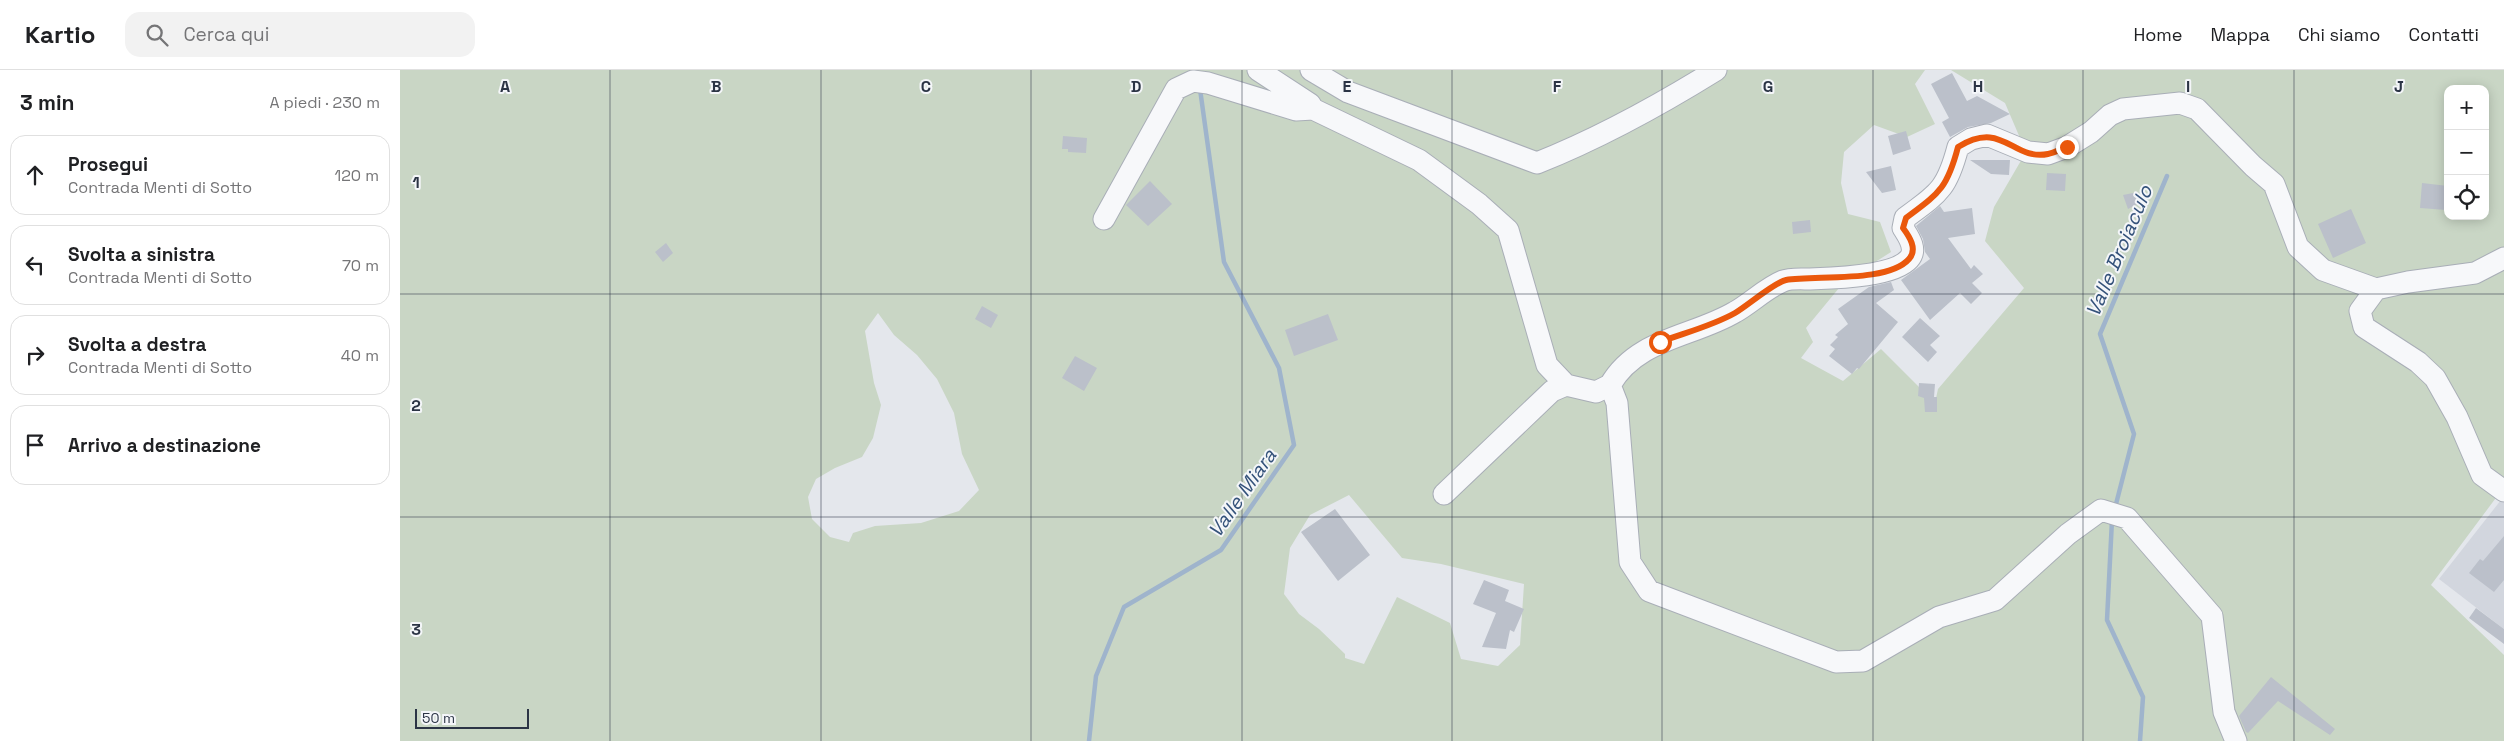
<!DOCTYPE html>
<html lang="it">
<head>
<meta charset="utf-8">
<style>
	body { margin:0; font-family:"Space Grotesk",sans-serif; background:#f2f2f2; color:#202124 }
	.controls { position:absolute; right:15px; top:15px; display:grid; overflow:hidden; border-radius:10px; box-shadow:0 2px 12px #0003 }
	.controls button { width:45px; height:45px; display:grid; place-items:center; padding:0; border:0; border-bottom:1px solid #e0e0e0; background:#fff; color:#202124; font:25px sans-serif }
	.scale { position:absolute; left:15px; bottom:12px; width:114px; box-sizing:border-box; padding-left:5px; border:2px solid #2b3445; border-top:0; font-size:14px; line-height:18px; white-space:nowrap; color:#2b3445; -webkit-text-stroke:4px #f4f6f9; paint-order:stroke }
	.stop { position:absolute; width:15px; height:15px; margin:-11px; border:4px solid #ea580c; border-radius:50%; background:#fff }
	.stop.end { background:#ea580c; border-color:#fff; box-shadow:0 1px 5px #0008 }
	.list { margin:0; padding:0; list-style:none }
	h2 { display:flex; justify-content:space-between; align-items:center; height:65px; margin:0; padding:0 20px; font-size:21px }
	h2 small { font-size:16px; font-weight:400; color:#757577 }
	.list li { display:grid; grid-template-columns:32px 1fr auto; gap:15px; align-items:center; box-sizing:border-box; height:80px; margin:0 10px 10px; padding:0 10px; border:1px solid #e0e0e0; border-radius:15px }
	.list b { display:block; font-size:19px; white-space:nowrap }
	.list p { margin:0; font-size:16px; white-space:nowrap; color:#757577 }
	.list em { font-size:16px; font-style:normal; color:#757577 }
	.icon { flex:none; width:28px; height:28px; fill:none; stroke:currentColor; stroke-width:2; stroke-linecap:round; stroke-linejoin:round }
	.map { position:relative; flex:none; width:2104px; height:671px; overflow:hidden }
	header { display:flex; align-items:center; gap:30px; box-sizing:border-box; height:70px; padding:0 25px; background:#fff; border-bottom:1px solid #e0e0e0 }
	header strong { font-size:24px }
	nav { display:flex; gap:28px; margin-inline-start:auto; font-size:18px }
	.search { width:350px; height:45px; background:#f2f2f2; display:flex; align-items:center; gap:12px; box-sizing:border-box; padding:0 18px; border-radius:15px; color:#757577; font-size:19px }
	main { display:flex }
	aside { flex:1; background:#fff }
	.map>svg:first-child { display:block }
	.built { fill:#d2d6de }
	.green { fill:#c9d6c5; fill-rule:evenodd }
	.lines { fill:none; stroke-linecap:round; stroke-linejoin:round }
	.stream { stroke:#9fb4cc; stroke-width:4.5 }
	.building { fill:#bbc0ca }
	.minor-casing { stroke:#a9aeb7; stroke-width:23 }
	.minor { stroke:#f7f8fa; stroke-width:21 }
	.route { stroke:#ea580c; stroke-width:6 }
	.grid { fill:none; stroke:#2b3445; stroke-width:1; stroke-opacity:0.55 }
	.labels { text-anchor:middle; stroke-width:4; stroke-linejoin:round; paint-order:stroke }
	.water-label { font-size:20px; font-style:italic; fill:#34527a; stroke:#f4f6f9 }
	.grid-label { font-size:16px; text-anchor:middle; font-weight:bold; fill:#2b3445; stroke:#f4f6f9; stroke-width:4; stroke-linejoin:round; paint-order:stroke }
</style>
</head>
<body>
<header>
<strong>Kartio</strong>
<div class="search"><svg class="icon" aria-label="search" viewBox="0 0 24 24"><circle cx="10" cy="10" r="6"/><path d="M15 15l6 6"/></svg>Cerca qui</div>
<nav><a>Home</a><a>Mappa</a><a>Chi siamo</a><a>Contatti</a></nav>
</header>
<main>
<aside>
<h2>3 min<small>A piedi · 230 m</small></h2>
<ul class="list">
<li><svg class="icon" aria-label="ahead" viewBox="0 0 24 24"><path d="M12 20V5M6 11l6-6 6 6"/></svg><div><b>Prosegui</b><p>Contrada Menti di Sotto</p></div><em>120 m</em></li>
<li><svg class="icon" aria-label="left" viewBox="0 0 24 24"><path d="M17 20v-9H6M10 6l-5 5 5 5"/></svg><div><b>Svolta a sinistra</b><p>Contrada Menti di Sotto</p></div><em>70 m</em></li>
<li><svg class="icon" aria-label="right" viewBox="0 0 24 24"><path d="M7 20v-9h11M14 6l5 5-5 5"/></svg><div><b>Svolta a destra</b><p>Contrada Menti di Sotto</p></div><em>40 m</em></li>
<li><svg class="icon" aria-label="arrive" viewBox="0 0 24 24"><path d="M6 21V4h12l-3 4 3 4H6"/></svg><div><b>Arrivo a destinazione</b></div></li>
</ul>
</aside>
<div class="map">
<svg width="2104" height="671" viewBox="0 0 2104 671">
	<rect width="100%" height="100%" fill="#e4e7ec"/>
	<!-- built -->
	<path class="built" d="M2101 430 2104 433V559L2039 509Z"/>
	<!-- green -->
	<path class="green" d="M0 0H1525L1515 14 1535 54 1507 67 1474 55 1444 82 1441 113 1448 144 1480 152 1491 182 1444 212 1406 258 1413 272 1401 288 1443 311 1481 279 1535 333 1538 319 1624 218 1585 171 1594 137 1626 82 1605 33 1551 0H2104V423L2101 421 2031 515 2104 585V671H0ZM2048 19H2085V146H2048ZM478 243 494 265 517 285 537 309 554 343 562 384 579 420 559 441 521 453 475 456 453 463 449 472 430 467 412 449 408 427 416 409 435 398 462 387 473 368 481 335 474 313 465 261ZM949 425 1002 488 1041 494 1124 514 1120 575 1098 596 1061 589 1050 553 997 527 964 594 945 588V584L919 559 899 544 884 524 890 478 910 445Z"/>
	<g class="lines">
		<!-- stream -->
		<path class="stream" d="M1715 438 1734 364 1700 264 1767 106
			M1712 450 1707 550 1743 627 1740 671
			M689 671 696 606 724 537 821 480 894 375 879 298 824 192 800 19"/>
	</g>
	<!-- building -->
	<path class="building" d="M1552 3 1567 31 1577 26 1610 44 1591 53 1568 57 1550 67 1542 52 1549 48 1531 14Z
		M1506 61 1511 79 1493 85 1488 66Z
		M663 66 687 68 686 83 668 82V79H662Z
		M1570 90H1610L1609 105 1591 104Z
		M1491 96 1496 120 1482 123 1466 102Z
		M1647 103 1666 104 1665 121 1646 120Z
		M750 111 772 134 748 156 726 135Z
		M2022 113 2048 116 2046 140 2020 138Z
		M1738 122 1741 132 1728 139 1723 125Z
		M1540 136 1544 142 1572 138 1575 164 1548 168 1571 199 1574 195 1583 204 1572 213 1582 223 1571 234 1560 223 1530 250 1501 210 1530 189 1525 182 1523 169 1516 156Z
		M1951 139 1966 173 1933 188 1918 154Z
		M1410 150 1411 162 1393 164 1392 152Z
		M266 173 273 183 263 192 255 182Z
		M1491 212 1494 220 1476 233 1498 252 1459 299 1457 298 1452 304 1429 286 1435 279 1430 275 1438 267 1435 265 1448 254 1438 239 1469 217Z
		M582 236 598 245 591 258 575 249Z
		M928 244 938 270 894 286 885 260Z
		M1520 248 1540 266 1530 275 1537 282 1528 292 1502 267Z
		M675 286 697 298 684 321 662 308Z
		M1519 313 1535 314 1534 327H1537V342H1525L1524 328 1518 326Z
		M935 439 970 485 938 511 901 462Z
		M2104 466V510L2094 522 2069 503 2080 489 2083 491Z
		M1084 510 1109 520 1105 531 1124 539 1114 562 1110 560 1106 579 1082 577 1096 543 1073 534Z
		M2076 538 2104 559V574L2069 548Z
		M1871 607 1935 659 1930 665 1878 631 1848 663 1846 662 1839 646Z"/>
	<g class="lines">
		<defs>
			<path id="minor" d="M911 0 948 22 1137 93C1200 68 1258 36 1316 0
				M913 39 1019 90 1079 134 1108 160 1147 295 1166 315
				M704 149 776 19 793 11 808 13 896 40 913 39 910 34 858 0
				M1976 219 1960 241 1964 257 2018 292 2035 308 2057 347 2082 405 2104 421
				M1976 219 2008 212 2075 203 2104 188
				M1210 315 1217 333 1230 492 1249 521 1436 592 1463 591 1539 547 1595 530 1668 464 1701 440 1727 448 1812 546 1824 642 1836 671
				M1210 315C1237 268 1293 267 1335 242 1351 233 1366 218 1383 211 1390 208 1402 209 1410 209 1434 208 1493 207 1509 189 1518 179 1508 166 1503 158L1505 148C1539 123 1547 119 1558 77L1571 69 1587 65 1628 82 1648 84 1667 77 1691 62 1710 45 1723 39 1780 33 1797 39 1853 96 1874 114 1898 177 1923 200 1976 219
				M1044 424 1152 321 1166 315 1196 322 1210 315"/>
		</defs>
		<!-- minor casing -->
		<use href="#minor" class="minor-casing"/>
		<!-- minor -->
		<use href="#minor" class="minor"/>
	</g>
	<g class="lines">
		<!-- route -->
		<path class="route" d="M1260 272C1284 263 1312 256 1335 243 1347 236 1375 212 1386 210 1416 205 1488 213 1509 189 1518 179 1509 166 1503 158L1506 148C1539 123 1547 119 1558 77 1603 49 1612 91 1648 84 1654 83 1661 79 1667 77"/>
	</g>
	<!-- grid -->
	<path class="grid" d="M210 0V671M421 0V671M631 0V671M842 0V671M1052 0V671M1262 0V671M1473 0V671M1683 0V671M1894 0V671M0 224H2104M0 447H2104"/>
	<g class="labels">
		<!-- water labels -->
		<g class="water-label">
			<text transform="translate(1719 181) rotate(-67)" y="7">Valle Broiaculo</text>
			<text transform="translate(842 423) rotate(-55)" y="7">Valle Miara</text>
		</g>
	</g>
	<g class="grid-label">
		<text x="105" y="22">A</text>
		<text x="316" y="22">B</text>
		<text x="526" y="22">C</text>
		<text x="736" y="22">D</text>
		<text x="947" y="22">E</text>
		<text x="1157" y="22">F</text>
		<text x="1368" y="22">G</text>
		<text x="1578" y="22">H</text>
		<text x="1788" y="22">I</text>
		<text x="1999" y="22">J</text>
		<text x="16" y="118">1</text>
		<text x="16" y="341">2</text>
		<text x="16" y="565">3</text>
	</g>
</svg>
<div class="controls">
<button>+</button>
<button>−</button>
<button><svg class="icon" aria-label="locate" viewBox="0 0 24 24"><circle cx="12" cy="12" r="6"/><path d="M12 2v4M12 18v4M2 12h4M18 12h4"/></svg></button>
</div>
<div class="scale">50 m</div>
<div class="stop" style="left:1260px;top:272px"></div>
<div class="stop end" style="left:1667px;top:77px"></div>
</div>
</main>
</body>
</html>
